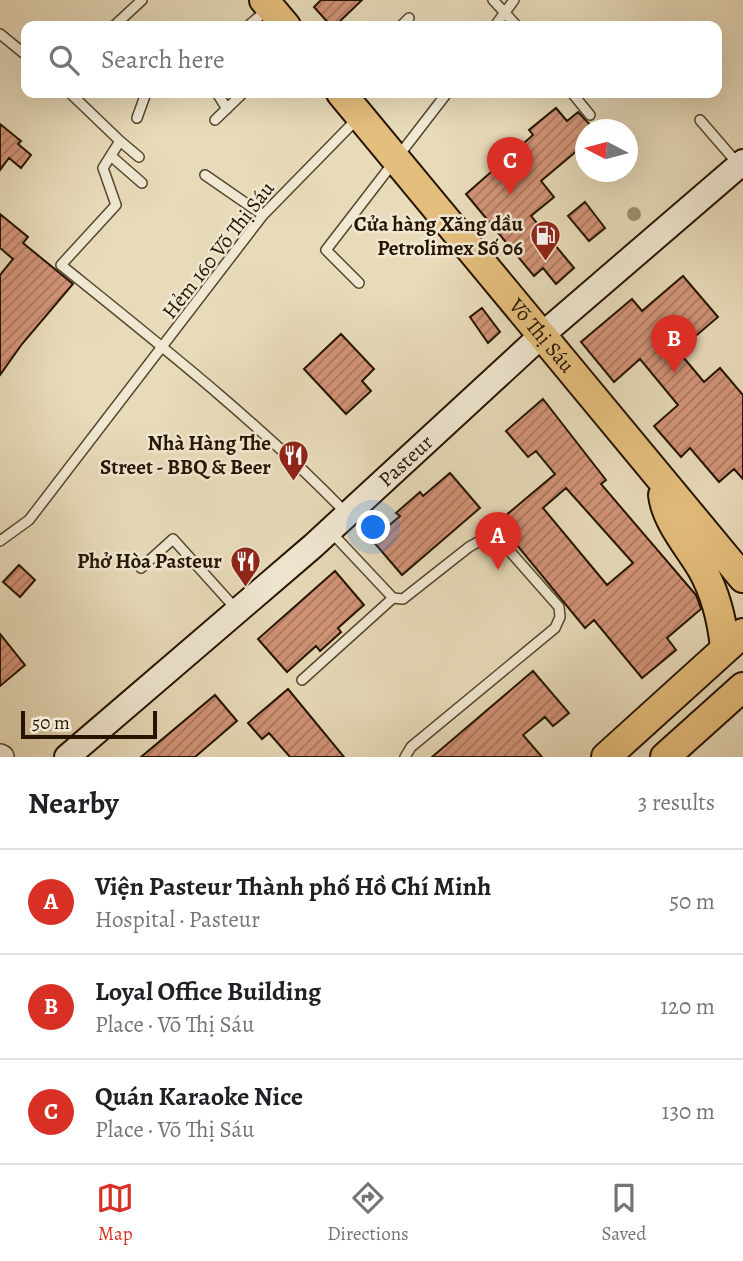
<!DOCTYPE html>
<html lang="en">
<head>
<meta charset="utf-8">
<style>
	body { margin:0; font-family:Alegreya,serif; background:#f2f2f2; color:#202124 }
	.compass { position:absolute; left:575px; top:119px; width:63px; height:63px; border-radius:50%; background:#fff; box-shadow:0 7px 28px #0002; rotate:276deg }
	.scale { position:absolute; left:21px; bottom:18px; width:136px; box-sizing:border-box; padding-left:7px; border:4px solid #261400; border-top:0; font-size:19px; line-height:24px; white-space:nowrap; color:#261400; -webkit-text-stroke:5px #f0e8d2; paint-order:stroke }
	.you { position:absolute; left:374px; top:528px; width:24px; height:24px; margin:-18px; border:5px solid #fff; border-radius:50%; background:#1a73e8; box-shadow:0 0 0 10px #1a73e833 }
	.badge { display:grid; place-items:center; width:46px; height:46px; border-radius:50%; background:#d93025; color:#fff; font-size:23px; font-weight:700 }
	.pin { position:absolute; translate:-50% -58px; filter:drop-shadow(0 2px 4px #0008) }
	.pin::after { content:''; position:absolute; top:37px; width:24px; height:21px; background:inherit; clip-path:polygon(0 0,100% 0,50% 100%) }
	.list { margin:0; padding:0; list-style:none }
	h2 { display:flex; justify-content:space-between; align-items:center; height:91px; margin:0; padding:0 28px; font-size:30px }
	h2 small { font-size:23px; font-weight:400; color:#757577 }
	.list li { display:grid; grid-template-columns:46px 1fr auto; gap:21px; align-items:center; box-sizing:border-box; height:105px; padding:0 28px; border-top:2px solid #e0e0e0 }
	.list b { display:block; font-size:26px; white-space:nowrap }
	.list p { margin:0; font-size:23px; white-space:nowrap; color:#757577 }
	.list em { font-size:23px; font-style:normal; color:#757577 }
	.icon { flex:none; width:38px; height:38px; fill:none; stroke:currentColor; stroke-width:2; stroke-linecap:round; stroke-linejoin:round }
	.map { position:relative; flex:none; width:743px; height:757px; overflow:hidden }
	.search { position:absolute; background:#fff; box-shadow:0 7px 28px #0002; left:21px; right:21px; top:21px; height:77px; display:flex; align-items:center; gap:18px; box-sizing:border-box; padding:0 24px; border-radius:14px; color:#757577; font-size:26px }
	.sheet { height:406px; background:#fff }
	nav { display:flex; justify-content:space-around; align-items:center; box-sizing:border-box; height:98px; border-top:2px solid #e0e0e0; background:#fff; font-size:19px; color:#757577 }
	nav a { display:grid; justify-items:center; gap:4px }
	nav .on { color:#d93025 }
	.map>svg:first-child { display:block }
	.building { fill:url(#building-hatch); stroke:#261400; stroke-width:2; fill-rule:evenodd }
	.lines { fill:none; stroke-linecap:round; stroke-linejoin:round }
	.service-casing { stroke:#56462e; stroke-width:12 }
	.tertiary-casing { stroke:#56462e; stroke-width:26 }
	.secondary-casing { stroke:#261400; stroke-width:28 }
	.primary-casing { stroke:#261400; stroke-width:32 }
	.service { stroke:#f0e8d2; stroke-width:9 }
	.tertiary { stroke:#f0e8d2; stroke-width:23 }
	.secondary { stroke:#f0e8d2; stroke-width:24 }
	.primary { stroke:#e4be7c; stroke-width:28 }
	.tree { fill:#998f6f }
	.labels { text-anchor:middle; stroke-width:5; stroke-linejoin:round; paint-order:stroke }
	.poi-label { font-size:21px; font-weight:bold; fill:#261400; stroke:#f0e8d2; text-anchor:end }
	.street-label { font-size:21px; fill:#261400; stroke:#f0e8d2 }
</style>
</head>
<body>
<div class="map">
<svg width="743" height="757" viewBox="0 0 743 757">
	<defs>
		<pattern id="building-hatch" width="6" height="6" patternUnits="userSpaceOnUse" patternTransform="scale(1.75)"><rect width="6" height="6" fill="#d29377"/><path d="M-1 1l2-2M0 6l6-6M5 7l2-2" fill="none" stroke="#aa775f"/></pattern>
	</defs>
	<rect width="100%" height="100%" fill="#e8dbb9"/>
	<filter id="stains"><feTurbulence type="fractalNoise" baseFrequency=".00286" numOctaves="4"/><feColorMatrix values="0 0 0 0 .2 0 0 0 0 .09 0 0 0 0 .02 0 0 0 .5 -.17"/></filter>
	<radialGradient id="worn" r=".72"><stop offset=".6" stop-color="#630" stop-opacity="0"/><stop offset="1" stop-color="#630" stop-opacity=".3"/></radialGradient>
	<!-- building -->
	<path class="building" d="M321 0H362L335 26H331L314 7Z
		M556 108 567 121 578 112 595 130H585V144L541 181 554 197 531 216 574 268 556 284 543 268 534 276 466 194 533 135 529 130Z
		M0 124 21 141 18 144 31 155 21 168 9 158 0 170Z
		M585 202 605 228 589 241 568 216Z
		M0 214 28 237 23 243 73 284 22 344 0 375V275L13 259 0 248Z
		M683 276 718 317 678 351 704 382 720 368 743 395V479L734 469 719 482 690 448 681 457 654 426 678 405 640 359 614 382 581 342 632 299 642 311Z
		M482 308 500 332 488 343 470 317Z
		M341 334 374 369 362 381 371 391 346 414 304 369Z
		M543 399 606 480 601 484 696 595 699 603 701 609 667 638 676 650 642 678 594 620 585 628 498 522 555 474 536 451 528 457 506 431ZM566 488 633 563 607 585 543 508Z
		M450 473 480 508 402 575 372 540 400 516 396 513 420 492 423 496Z
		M19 565 35 580 20 597 3 582Z
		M335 571 364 605 338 628 341 632 320 651 316 646 287 672 258 639Z
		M0 634 25 665 0 686Z
		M533 671 569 713 553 726 545 717 523 735 542 757H432Z
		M288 689 344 757H290L269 733 262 739 248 723Z
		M215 695 237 721 195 757H141Z"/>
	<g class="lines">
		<defs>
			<path id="service" d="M493 0 517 26
				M114 26 142 0
				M248 26 269 8
				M401 26 409 18
				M495 26 514 0
				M0 34 26 55
				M70 93 120 141 103 168 116 205 61 265C159 344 258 422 346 513
				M217 93 227 109
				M572 93 590 115
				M137 118 146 93
				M215 120 243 93
				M700 120 738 164
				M120 141 139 157
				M111 156 142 183
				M205 175 263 215
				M359 283 326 250 447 93
				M330 531 393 598 403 599 469 547 487 537 500 540 559 607 560 617 555 628 411 747 405 757
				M0 541 29 520 263 215 357 119
				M141 568 173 539 236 609
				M302 680 393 598"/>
			<path id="tertiary" d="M0 756 2 757"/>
			<g id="secondary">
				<path id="s1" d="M67 757 313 546 542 335 743 162"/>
			</g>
			<g id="primary">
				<path d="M264 0 286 26"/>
				<path id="s2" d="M341 93 743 578"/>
				<path d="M663 495C666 521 689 547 702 569 716 594 722 619 725 648"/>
				<path d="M606 757 743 633"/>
				<path d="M665 757 743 687"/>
			</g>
		</defs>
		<!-- service casing -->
		<use href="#service" class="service-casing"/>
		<!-- tertiary casing -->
		<use href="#tertiary" class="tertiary-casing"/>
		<!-- secondary casing -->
		<use href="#secondary" class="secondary-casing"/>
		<!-- primary casing -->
		<use href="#primary" class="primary-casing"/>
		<!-- service -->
		<use href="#service" class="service"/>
		<!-- tertiary -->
		<use href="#tertiary" class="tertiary"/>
		<!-- secondary -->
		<use href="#secondary" class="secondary"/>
		<!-- primary -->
		<use href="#primary" class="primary"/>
	</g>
	<!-- trees -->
	<circle class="tree" cx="634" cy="214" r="7"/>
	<!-- icons -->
	<defs>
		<symbol id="fuel-pin" viewBox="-11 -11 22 30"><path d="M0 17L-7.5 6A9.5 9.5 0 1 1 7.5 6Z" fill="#8f2418" stroke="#f0e8d2"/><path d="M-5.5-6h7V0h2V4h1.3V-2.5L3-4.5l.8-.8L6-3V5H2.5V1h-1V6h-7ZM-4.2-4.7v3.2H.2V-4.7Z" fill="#fff"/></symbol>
		<symbol id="restaurant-pin" viewBox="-11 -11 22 30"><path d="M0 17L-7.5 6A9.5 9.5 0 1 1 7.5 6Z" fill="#8f2418" stroke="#f0e8d2"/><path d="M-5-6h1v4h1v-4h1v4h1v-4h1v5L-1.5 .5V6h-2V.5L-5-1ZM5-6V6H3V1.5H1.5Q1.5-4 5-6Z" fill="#fff"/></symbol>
	</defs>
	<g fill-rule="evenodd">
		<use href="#fuel-pin" x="528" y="218" width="35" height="47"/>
		<use href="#restaurant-pin" x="276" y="438" width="35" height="47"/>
		<use href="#restaurant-pin" x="228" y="544" width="35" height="47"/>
	</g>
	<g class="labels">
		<!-- poi labels -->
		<g class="poi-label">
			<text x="523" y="231">Cửa hàng Xăng dầu<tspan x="523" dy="24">Petrolimex Số 06</tspan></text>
			<text x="271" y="450">Nhà Hàng The<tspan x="271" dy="24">Street - BBQ &amp; Beer</tspan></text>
			<text x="222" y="568">Phở Hòa Pasteur</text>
		</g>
		<!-- street labels -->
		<g class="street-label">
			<text transform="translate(218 250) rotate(-52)" y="7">Hẻm 160 Võ Thị Sáu</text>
			<text dy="7" stroke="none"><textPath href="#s2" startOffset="315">Võ Thị Sáu</textPath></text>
			<text dy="7" stroke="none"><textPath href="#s1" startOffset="450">Pasteur</textPath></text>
		</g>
	</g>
	<rect width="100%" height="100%" filter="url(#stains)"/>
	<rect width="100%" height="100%" fill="url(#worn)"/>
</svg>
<svg class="compass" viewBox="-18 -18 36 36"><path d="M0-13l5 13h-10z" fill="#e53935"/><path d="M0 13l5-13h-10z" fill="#757577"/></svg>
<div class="scale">50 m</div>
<div class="you"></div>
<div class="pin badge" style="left:498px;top:570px">A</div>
<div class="pin badge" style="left:674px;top:373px">B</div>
<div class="pin badge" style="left:510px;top:195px">C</div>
<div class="search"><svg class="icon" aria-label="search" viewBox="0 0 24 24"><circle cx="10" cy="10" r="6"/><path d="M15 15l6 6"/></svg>Search here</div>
</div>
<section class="sheet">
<h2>Nearby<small>3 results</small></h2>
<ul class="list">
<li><span class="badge">A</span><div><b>Viện Pasteur Thành phố Hồ Chí Minh</b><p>Hospital · Pasteur</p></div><em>50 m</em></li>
<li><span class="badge">B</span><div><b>Loyal Office Building</b><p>Place · Võ Thị Sáu</p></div><em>120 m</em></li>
<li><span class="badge">C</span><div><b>Quán Karaoke Nice</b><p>Place · Võ Thị Sáu</p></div><em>130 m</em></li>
</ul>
</section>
<nav>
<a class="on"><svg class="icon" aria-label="map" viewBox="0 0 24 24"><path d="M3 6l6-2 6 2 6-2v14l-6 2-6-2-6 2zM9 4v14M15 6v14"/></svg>Map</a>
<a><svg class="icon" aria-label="directions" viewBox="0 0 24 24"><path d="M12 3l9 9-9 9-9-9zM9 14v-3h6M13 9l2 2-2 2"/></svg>Directions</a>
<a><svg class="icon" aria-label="saved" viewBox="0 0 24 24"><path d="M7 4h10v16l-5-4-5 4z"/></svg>Saved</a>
</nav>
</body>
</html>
